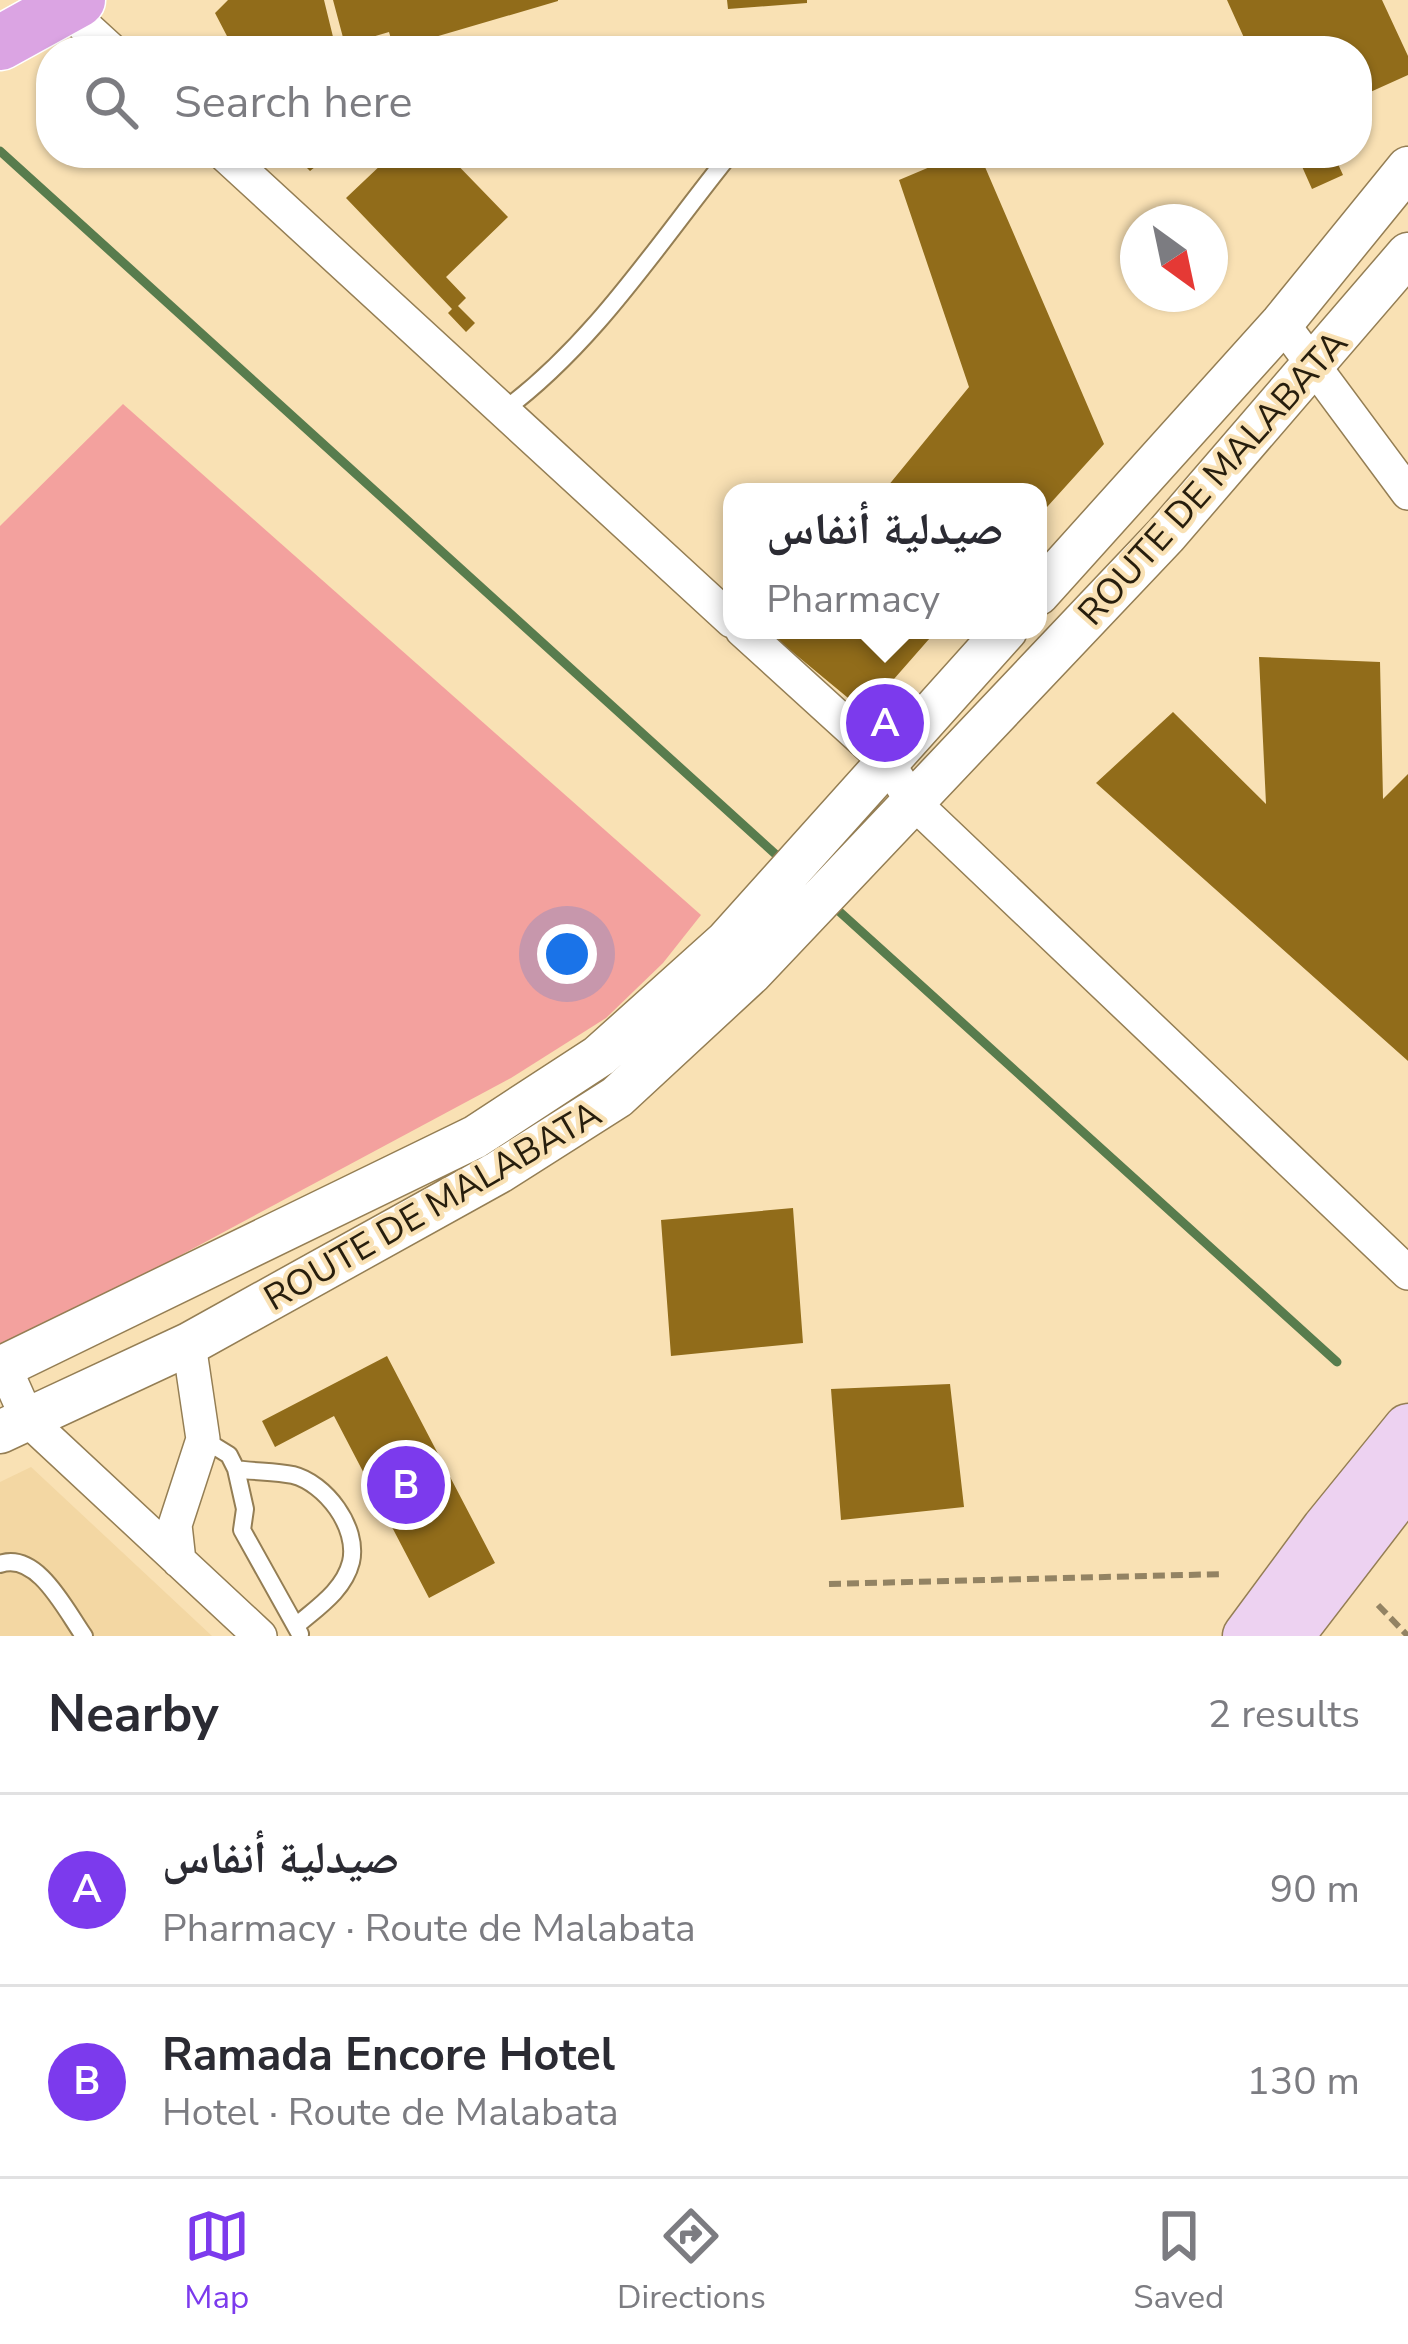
<!DOCTYPE html>
<html lang="en">
<head>
<meta charset="utf-8">
<style>
	body { margin:0; font-family:"Nunito Sans","Noto Naskh Arabic",sans-serif; background:#f7f7f7; color:#2b2b33 }
	.compass { position:absolute; left:1120px; top:204px; width:108px; height:108px; border-radius:50%; background:#fff; box-shadow:0 3px 9px #0004; rotate:147deg }
	.you { position:absolute; left:567px; top:954px; width:42px; height:42px; margin:-30px; border:9px solid #fff; border-radius:50%; background:#1a73e8; box-shadow:0 0 0 18px #1a73e833 }
	.badge { display:grid; place-items:center; width:78px; height:78px; border-radius:50%; background:#7c3aed; color:#fff; font-size:39px; font-weight:700 }
	.pin { position:absolute; translate:-50% -50%; border:6px solid #fff; box-shadow:0 3px 12px #0006 }
	.popup { position:absolute; left:723px; top:483px; width:324px; height:156px; box-sizing:border-box; display:grid; place-content:center; border-radius:24px; background:#fff; filter:drop-shadow(0 3px 9px #0005); font-size:39px; white-space:nowrap; color:#7c7c81 }
	.popup b { font-size:45px; color:#2b2b33 }
	.popup::after { content:''; position:absolute; left:50%; top:100%; margin-left:-24px; border:24px solid transparent; border-top-color:#fff }
	.list { margin:0; padding:0; list-style:none }
	h2 { display:flex; justify-content:space-between; align-items:center; height:156px; margin:0; padding:0 48px; font-size:51px }
	h2 small { font-size:39px; font-weight:400; color:#7c7c81 }
	.list li { display:grid; grid-template-columns:78px 1fr auto; gap:36px; align-items:center; box-sizing:border-box; height:192px; padding:0 48px; border-top:3px solid #e1e1e2 }
	.list b { display:block; font-size:45px; white-space:nowrap }
	.list p { margin:0; font-size:39px; white-space:nowrap; color:#7c7c81 }
	.list em { font-size:39px; font-style:normal; color:#7c7c81 }
	.icon { flex:none; width:66px; height:66px; fill:none; stroke:currentColor; stroke-width:2; stroke-linecap:round; stroke-linejoin:round }
	.map { position:relative; flex:none; width:1408px; height:1636px; overflow:hidden }
	.search { position:absolute; background:#fff; box-shadow:0 3px 9px #0004; left:36px; right:36px; top:36px; height:132px; display:flex; align-items:center; gap:30px; box-sizing:border-box; padding:0 42px; border-radius:48px; color:#7c7c81; font-size:45px }
	.sheet { height:540px; background:#fff }
	nav { display:flex; justify-content:space-around; align-items:center; box-sizing:border-box; height:168px; border-top:3px solid #e1e1e2; background:#fff; font-size:33px; color:#7c7c81 }
	nav a { display:grid; justify-items:center; gap:6px }
	nav .on { color:#7c3aed }
	.map>svg:first-child { display:block }
	.built { fill:#f3d7a3 }
	.green { fill:#f3a19e }
	.lines { fill:none; stroke-linecap:round; stroke-linejoin:round }
	.stream { stroke:#587c4d; stroke-width:9 }
	.building { fill:#916c1a }
	.service-casing { stroke:#947e54; stroke-width:20 }
	.minor-casing { stroke:#947e54; stroke-width:36 }
	.tertiary-casing { stroke:#947e54; stroke-width:45 }
	.secondary-casing { stroke:#947e54; stroke-width:51 }
	.primary-casing { stroke:#fff; stroke-width:57 }
	.path { stroke:#938363; stroke-width:6; stroke-dasharray:12 6; stroke-linecap:butt }
	.service { stroke:#fff; stroke-width:16 }
	.minor { stroke:#fff; stroke-width:33 }
	.tertiary { stroke:#fff; stroke-width:42 }
	.secondary { stroke:#edd2f1; stroke-width:48 }
	.primary { stroke:#dba4e3; stroke-width:54 }
	.labels { text-anchor:middle; stroke-width:9; stroke-linejoin:round; paint-order:stroke }
	.street-label { font-size:36px; fill:#271e0d; stroke:#f9e1b4 }
</style>
</head>
<body>
<div class="map">
<svg width="1408" height="1636" viewBox="0 0 1408 1636">
	<rect width="100%" height="100%" fill="#f9e1b4"/>
	<!-- built -->
	<path class="built" d="M31 1467 212 1636H0V1482Z"/>
	<!-- green -->
	<path class="green" d="M123 404 701 915 663 963 606 1018 511 1078 86 1306 0 1346V526Z"/>
	<g class="lines">
		<!-- stream -->
		<path class="stream" d="M0 151 783 861
			M831 904 1337 1362"/>
	</g>
	<!-- building -->
	<path class="building" d="M228 0H324L335 45 333 51H196L228 38 215 13Z
		M333 0H558V1L394 49 389 32 345 45Z
		M727 0H807V3L728 9Z
		M1227 0H1382L1408 56V75L1357 98 1368 123 1357 128V51H1250Z
		M292 153H332L310 171Z
		M376 153H446L508 217 446 277 466 298 458 306 475 323 466 332 448 313 452 309 346 198 384 162Z
		M963 153H979L1104 444 1038 517V492H883L969 387 899 180Z
		M1296 153H1333L1343 175 1312 189Z
		M766 630H937L865 712Z
		M1259 657 1380 662 1383 799 1408 774V1061L1096 783 1173 712 1266 804Z
		M793 1208 803 1343 671 1356 661 1220Z
		M387 1356 495 1563 429 1598 334 1416 275 1447 262 1421Z
		M950 1384 964 1507 841 1520 831 1389Z"/>
	<g class="lines">
		<defs>
			<path id="service" d="M503 411C596 342 659 242 731 153
				M203 1439 229 1455 236 1469 245 1509 242 1530 300 1634
				M236 1469C254 1472 275 1471 293 1475 325 1483 359 1527 351 1562 344 1590 318 1607 297 1625
				M0 1564C37 1551 65 1609 84 1636"/>
			<path id="minor" d="M65 8 112 51
				M223 153 732 621
				M1282 323 1408 493
				M742 630 887 762 912 801 1408 1273
				M4 1366 28 1420 260 1636
				M179 1561 175 1525 203 1439 189 1344"/>
			<path id="tertiary" d="M1038 594 1282 323 1408 168
				M0 1368 475 1137 599 1056 726 942 1006 630
				M0 1432 189 1344 499 1172 617 1097 751 973 1166 535 1408 254"/>
			<path id="secondary" d="M1247 1636 1326 1529 1408 1428
				M1289 1636 1408 1481"/>
			<path id="primary" d="M0 43 78 0"/>
		</defs>
		<!-- service casing -->
		<use href="#service" class="service-casing"/>
		<!-- minor casing -->
		<use href="#minor" class="minor-casing"/>
		<!-- tertiary casing -->
		<use href="#tertiary" class="tertiary-casing"/>
		<!-- secondary casing -->
		<use href="#secondary" class="secondary-casing"/>
		<!-- primary casing -->
		<use href="#primary" class="primary-casing"/>
		<!-- path -->
		<path class="path" d="M829 1584 1224 1574
			M1378 1605 1408 1636"/>
		<!-- service -->
		<use href="#service" class="service"/>
		<!-- minor -->
		<use href="#minor" class="minor"/>
		<!-- tertiary -->
		<use href="#tertiary" class="tertiary"/>
		<!-- secondary -->
		<use href="#secondary" class="secondary"/>
		<!-- primary -->
		<use href="#primary" class="primary"/>
	</g>
	<g class="labels">
		<!-- street labels -->
		<g class="street-label">
			<text transform="translate(1212 477) rotate(-48)" y="13">ROUTE DE MALABATA</text>
			<text transform="translate(432 1205) rotate(-30)" y="13">ROUTE DE MALABATA</text>
		</g>
	</g>
</svg>
<svg class="compass" viewBox="-18 -18 36 36"><path d="M0-13l5 13h-10z" fill="#e53935"/><path d="M0 13l5-13h-10z" fill="#7c7c81"/></svg>
<div class="you"></div>
<div class="pin badge" style="left:885px;top:723px">A</div>
<div class="popup"><b>صيدلية أنفاس</b>Pharmacy</div>
<div class="pin badge" style="left:406px;top:1485px">B</div>
<div class="search"><svg class="icon" aria-label="search" viewBox="0 0 24 24"><circle cx="10" cy="10" r="6"/><path d="M15 15l6 6"/></svg>Search here</div>
</div>
<section class="sheet">
<h2>Nearby<small>2 results</small></h2>
<ul class="list">
<li><span class="badge">A</span><div><b>صيدلية أنفاس</b><p>Pharmacy · Route de Malabata</p></div><em>90 m</em></li>
<li><span class="badge">B</span><div><b>Ramada Encore Hotel</b><p>Hotel · Route de Malabata</p></div><em>130 m</em></li>
</ul>
</section>
<nav>
<a class="on"><svg class="icon" aria-label="map" viewBox="0 0 24 24"><path d="M3 6l6-2 6 2 6-2v14l-6 2-6-2-6 2zM9 4v14M15 6v14"/></svg>Map</a>
<a><svg class="icon" aria-label="directions" viewBox="0 0 24 24"><path d="M12 3l9 9-9 9-9-9zM9 14v-3h6M13 9l2 2-2 2"/></svg>Directions</a>
<a><svg class="icon" aria-label="saved" viewBox="0 0 24 24"><path d="M7 4h10v16l-5-4-5 4z"/></svg>Saved</a>
</nav>
</body>
</html>
